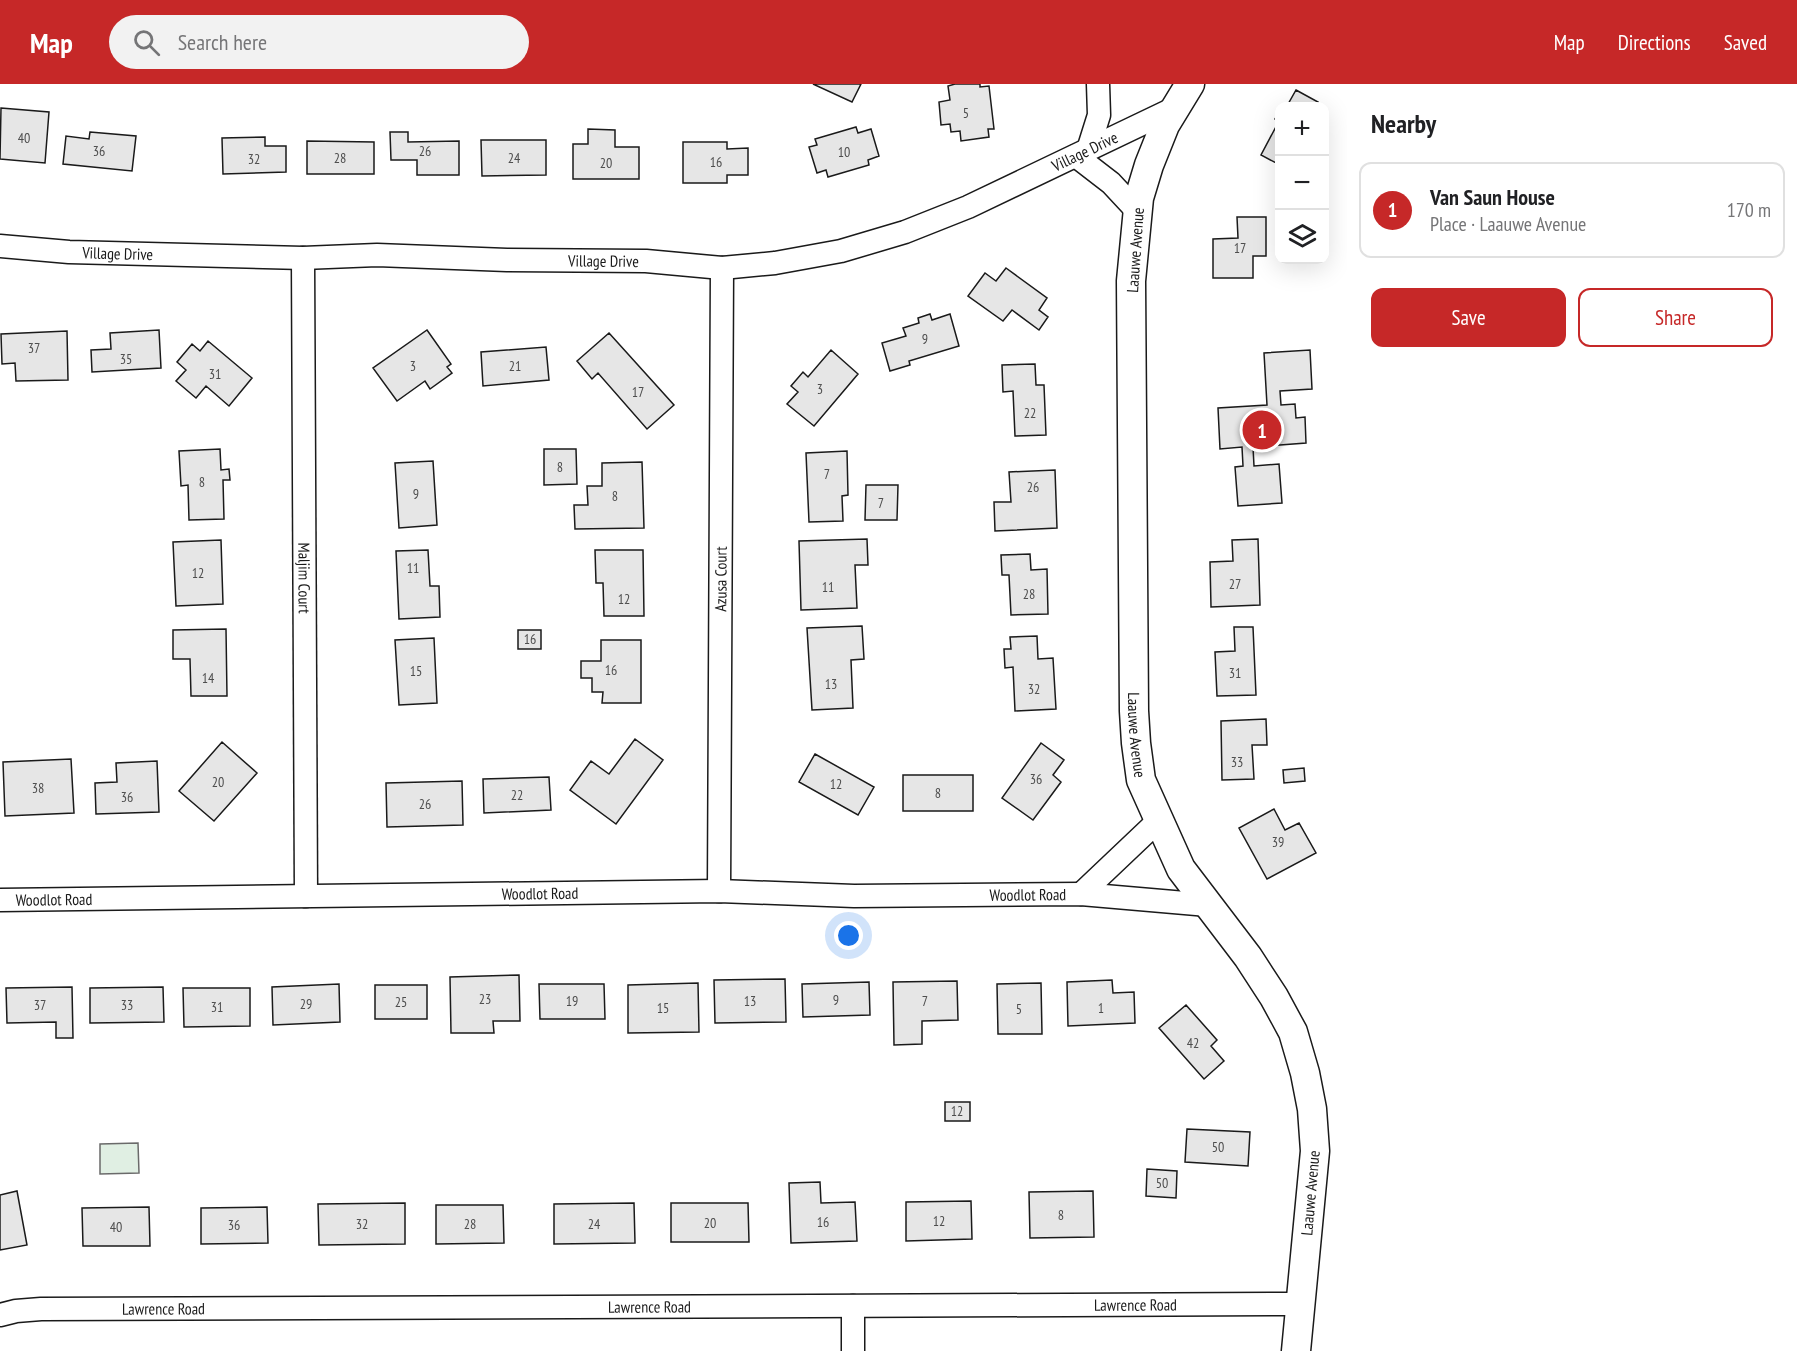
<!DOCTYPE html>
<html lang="en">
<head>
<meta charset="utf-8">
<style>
	body { margin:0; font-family:"PT Sans Narrow",sans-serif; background:#f2f2f2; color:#202124 }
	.controls { position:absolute; right:18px; top:18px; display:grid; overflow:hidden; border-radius:12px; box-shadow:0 6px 24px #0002 }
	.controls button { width:54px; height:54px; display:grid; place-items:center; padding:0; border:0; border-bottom:2px solid #e0e0e0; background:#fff; color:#202124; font:30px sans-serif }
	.you { position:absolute; left:849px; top:852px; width:21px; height:21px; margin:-15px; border:4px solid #fff; border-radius:50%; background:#1a73e8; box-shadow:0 0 0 9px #1a73e833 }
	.badge { display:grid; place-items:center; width:39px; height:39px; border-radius:50%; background:#c62828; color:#fff; font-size:20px; font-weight:700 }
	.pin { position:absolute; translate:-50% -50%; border:3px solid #fff; box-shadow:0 2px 6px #0006 }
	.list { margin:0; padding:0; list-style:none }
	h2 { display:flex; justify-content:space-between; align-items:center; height:78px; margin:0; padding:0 24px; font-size:26px }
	h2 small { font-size:20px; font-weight:400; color:#757577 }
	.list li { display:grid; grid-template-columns:39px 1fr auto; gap:18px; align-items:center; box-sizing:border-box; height:96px; margin:0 12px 12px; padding:0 12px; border:2px solid #e0e0e0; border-radius:12px }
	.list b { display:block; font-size:22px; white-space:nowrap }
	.list p { margin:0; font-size:20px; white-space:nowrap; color:#757577 }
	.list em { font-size:20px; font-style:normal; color:#757577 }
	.actions { display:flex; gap:12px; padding:18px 24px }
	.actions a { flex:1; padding:14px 0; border:2px solid #c62828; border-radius:12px; text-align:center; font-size:21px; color:#c62828 }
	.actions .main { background:#c62828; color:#fff }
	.icon { flex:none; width:33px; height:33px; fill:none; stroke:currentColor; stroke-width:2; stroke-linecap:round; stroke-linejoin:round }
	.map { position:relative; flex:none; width:1347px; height:1267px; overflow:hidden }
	header { display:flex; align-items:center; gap:36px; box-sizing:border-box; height:84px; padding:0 30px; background:#c62828; color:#fff }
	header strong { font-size:28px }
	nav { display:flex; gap:33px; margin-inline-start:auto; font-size:21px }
	.search { width:420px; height:54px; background:#f2f2f2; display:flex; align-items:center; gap:15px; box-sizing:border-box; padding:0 21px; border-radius:33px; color:#757577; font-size:22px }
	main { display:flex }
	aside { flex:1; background:#fff }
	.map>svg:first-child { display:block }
	.green { fill:#e0efe3; stroke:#6a6a6a; stroke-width:1.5 }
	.building { fill:#e6e6e6; stroke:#1a1a1a; stroke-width:1.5 }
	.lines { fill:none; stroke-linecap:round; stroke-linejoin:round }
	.minor-casing { stroke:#1a1a1a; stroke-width:25 }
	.tertiary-casing { stroke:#1a1a1a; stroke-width:31 }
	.minor { stroke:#fff; stroke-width:22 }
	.tertiary { stroke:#fff; stroke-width:28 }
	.labels { text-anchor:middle; stroke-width:4.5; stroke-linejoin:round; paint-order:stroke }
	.number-label { font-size:14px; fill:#4d4d4d }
	.street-label { font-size:16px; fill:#1a1a1a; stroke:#fff }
</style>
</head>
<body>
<header>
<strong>Map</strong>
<div class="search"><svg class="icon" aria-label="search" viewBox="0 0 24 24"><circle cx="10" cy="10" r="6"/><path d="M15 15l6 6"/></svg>Search here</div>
<nav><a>Map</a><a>Directions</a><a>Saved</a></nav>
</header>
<main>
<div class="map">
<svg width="1347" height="1267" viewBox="0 0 1347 1267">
	<rect width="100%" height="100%" fill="#fff"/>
	<!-- green -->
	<path class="green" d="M138 1059 139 1089 100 1090V1060Z"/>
	<!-- building -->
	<path class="building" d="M813 0H861L852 18Z
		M955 0H980V3L989 2 994 45H988L989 53 961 57 960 47 951 48 950 40 941 41 939 18 950 16 948 2Z
		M1296 6 1318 18 1315 22H1287Z
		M1 24 49 28 45 79 0 75Z
		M1280 27V81L1261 71 1279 37 1275 35Z
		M856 43 858 49 871 45 879 72 868 76 869 81 828 93 826 86 817 89 809 63 817 61 815 55Z
		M588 45 615 46V63H639V95H573V60H588Z
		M90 48 136 52 132 87 63 80 66 52 89 55Z
		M390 48H408V58L459 57V91H417V76H391Z
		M265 53V62H286V88L223 90 222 54Z
		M481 56H546V91L482 92Z
		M307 57 374 58V90H307Z
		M683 58H727V65L748 64V91H727V99H683Z
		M1237 133H1266V172H1253V194H1213V155L1238 154Z
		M1006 184 1047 214 1039 226 1048 233 1039 246 1012 226 1003 237 968 212 985 189 996 197Z
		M930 230 932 236 950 230 959 262 909 277 910 281 890 287 882 259 906 252 903 244 919 239 918 234Z
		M159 246 161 284 92 288 91 266 111 265 110 249Z
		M427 246 451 280 447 283 452 289 430 305 425 297 397 317 373 284Z
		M67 247 68 296 16 297 15 279 2 280 1 250Z
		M609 249 674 321 647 345 598 289 592 295 577 277Z
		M208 257 252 294 229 322 206 302 196 314 176 297 186 286 177 278 192 260 200 267Z
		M546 263 549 296 483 302 481 268Z
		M831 266 858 290 814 342 787 320 798 308 791 302 803 288 808 293Z
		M1310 266 1312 305 1280 307 1281 321 1295 320 1296 334 1305 333 1306 359 1253 363 1254 382 1279 380 1282 419 1238 422 1235 383 1243 382 1242 363 1220 365 1218 324 1267 321 1264 269Z
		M1035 280 1036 301H1044L1046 351 1015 352 1013 307 1003 308 1002 281Z
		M220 365 221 386 229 385 230 396H223L224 435 189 436 188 401 181 402 179 367Z
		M544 365H576L577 400 544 401Z
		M847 367 848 411 842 412 843 437 809 438 806 369Z
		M433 377 437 441 399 444 395 379Z
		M642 378 644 444 575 445 574 421H588L587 402H602V379Z
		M1055 386 1057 444 995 447 994 418H1011L1009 388Z
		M866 401H898L897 436H865Z
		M867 455 868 481H855L857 524 801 526 799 457Z
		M1258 455 1260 521 1211 523 1210 478 1233 477 1232 456Z
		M221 456 223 520 176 522 173 458Z
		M428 466 430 502H439L440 533 399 535 396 467Z
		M595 466H643L644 532H604L603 499H596Z
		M1030 470 1031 486 1047 485 1048 530 1011 531 1009 491H1002L1001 471Z
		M862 542 864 575 851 576 853 624 812 626 807 544Z
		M1234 543H1253L1256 611 1217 612 1215 568 1235 567Z
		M226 545 227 612H191L190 575H173V546Z
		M518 546H541V565H518Z
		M1037 552 1038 575 1053 574 1056 625 1015 627 1013 583 1005 584 1004 565H1011L1010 553Z
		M434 554 437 619 399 621 395 556Z
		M601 556H641V619H602L603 608H592V594H581V577H601Z
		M1266 635 1267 661H1252L1254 695 1222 696 1221 637Z
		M635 655 663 676 616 740 570 706 591 677 609 690Z
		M222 658 257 689 214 737 179 707Z
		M1041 659 1064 676 1053 691 1061 698 1033 736 1002 714Z
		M815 670 874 703 858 731 799 698Z
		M71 675 74 729 5 732 3 678Z
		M157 677 159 728 96 730 95 699 117 698 116 679Z
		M1304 684 1305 697 1284 699 1283 686Z
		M903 691H973V727H903Z
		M549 693 551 726 484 729 483 695Z
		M462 697 463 741 387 743 386 699Z
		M1274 725 1285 746 1299 739 1316 769 1267 795 1239 744Z
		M519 891 520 937H493L494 949H451L450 893Z
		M785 895 786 938 715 939 714 896Z
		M1112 896 1113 909 1134 908 1135 939 1068 942 1067 898Z
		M957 897 958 936 922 937V960L894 961 893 898Z
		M869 898 870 931 803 933 802 900Z
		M698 899 699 948 628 949V901Z
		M1041 899 1042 950H998L997 900Z
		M339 900 340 938 273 941 272 903Z
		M539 900H604L605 935H540Z
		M375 901H427V935H375Z
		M72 903 73 954H56V938L7 939 6 904Z
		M163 903 164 938 90 939V904Z
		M183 904H250V942L184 943Z
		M1186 921 1217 956 1211 962 1224 977 1204 995 1159 944Z
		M945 1018H970V1037H945Z
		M1187 1045 1250 1048 1248 1082 1185 1078Z
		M1147 1085 1177 1087 1176 1114 1146 1112Z
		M820 1098 821 1119 855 1118 857 1157 791 1159 789 1099Z
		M17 1107 27 1161 0 1166V1111Z
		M1093 1107 1094 1153 1030 1154 1029 1108Z
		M971 1117 972 1155 906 1157V1118Z
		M405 1119V1160L319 1161 318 1120Z
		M634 1119 635 1159 554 1160V1120Z
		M671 1119H748L749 1158H671Z
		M436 1121H503L504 1159 436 1160Z
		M149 1123 150 1162H83L82 1124Z
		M267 1123 268 1159 201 1160V1124Z"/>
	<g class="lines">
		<defs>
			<g id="minor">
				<path d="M1088 66 1099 31 1098 0"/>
				<path d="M1076 72 1111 99 1138 128"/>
				<path id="s1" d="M0 162 69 168 303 174 377 171 507 176 646 177 722 184 775 179 841 167 905 148 968 123 1175 24"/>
				<path id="s2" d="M303 174 306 812"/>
				<path id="s3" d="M719 807 722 184"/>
				<path d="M1081 810 1159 736"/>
				<path id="s4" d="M0 816 719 807 854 812 1081 810 1208 821"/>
				<path d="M853 1222V1267"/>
				<path id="s5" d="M0 1231 16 1227 41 1225 1300 1220"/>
			</g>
			<g id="tertiary">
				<path id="s6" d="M1190 0 1165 41 1149 81 1139 114 1131 197 1134 627 1136 659 1141 696 1181 785 1248 873 1274 913 1293 948 1305 989 1312 1025 1315 1067 1296 1267"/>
			</g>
		</defs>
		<!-- minor casing -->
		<use href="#minor" class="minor-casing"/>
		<!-- tertiary casing -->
		<use href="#tertiary" class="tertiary-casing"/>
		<!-- minor -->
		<use href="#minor" class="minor"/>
		<!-- tertiary -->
		<use href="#tertiary" class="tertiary"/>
	</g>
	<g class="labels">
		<!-- number labels -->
		<g class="number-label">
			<text x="966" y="34">5</text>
			<text x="24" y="59">40</text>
			<text x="99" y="72">36</text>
			<text x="425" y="72">26</text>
			<text x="844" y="73">10</text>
			<text x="340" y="79">28</text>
			<text x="514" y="79">24</text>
			<text x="254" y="80">32</text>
			<text x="716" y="83">16</text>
			<text x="606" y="84">20</text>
			<text x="1240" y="169">17</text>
			<text x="925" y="260">9</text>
			<text x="34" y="269">37</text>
			<text x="126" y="280">35</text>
			<text x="413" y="287">3</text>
			<text x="515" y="287">21</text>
			<text x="215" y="295">31</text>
			<text x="820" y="310">3</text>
			<text x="638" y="313">17</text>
			<text x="1030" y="334">22</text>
			<text x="560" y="388">8</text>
			<text x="827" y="395">7</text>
			<text x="202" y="403">8</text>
			<text x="1033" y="408">26</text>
			<text x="416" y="415">9</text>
			<text x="615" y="417">8</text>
			<text x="881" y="424">7</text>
			<text x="413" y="489">11</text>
			<text x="198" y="494">12</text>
			<text x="1235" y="505">27</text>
			<text x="828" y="508">11</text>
			<text x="1029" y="515">28</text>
			<text x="624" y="520">12</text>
			<text x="530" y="560">16</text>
			<text x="611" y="591">16</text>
			<text x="416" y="592">15</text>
			<text x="1235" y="594">31</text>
			<text x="208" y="599">14</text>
			<text x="831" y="605">13</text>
			<text x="1034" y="610">32</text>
			<text x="1237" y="683">33</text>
			<text x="1036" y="700">36</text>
			<text x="218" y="703">20</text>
			<text x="836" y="705">12</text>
			<text x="38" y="709">38</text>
			<text x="938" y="714">8</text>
			<text x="517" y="716">22</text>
			<text x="127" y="718">36</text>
			<text x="425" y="725">26</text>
			<text x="1278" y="763">39</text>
			<text x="485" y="920">23</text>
			<text x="836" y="921">9</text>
			<text x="572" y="922">19</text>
			<text x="750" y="922">13</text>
			<text x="925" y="922">7</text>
			<text x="401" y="923">25</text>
			<text x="306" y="925">29</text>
			<text x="40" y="926">37</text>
			<text x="127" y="926">33</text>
			<text x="217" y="928">31</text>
			<text x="663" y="929">15</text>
			<text x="1101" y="929">1</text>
			<text x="1019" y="930">5</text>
			<text x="1193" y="964">42</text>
			<text x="957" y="1032">12</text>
			<text x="1218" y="1068">50</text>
			<text x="1162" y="1104">50</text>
			<text x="1061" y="1136">8</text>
			<text x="939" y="1142">12</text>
			<text x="823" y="1143">16</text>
			<text x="710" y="1144">20</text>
			<text x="362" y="1145">32</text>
			<text x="470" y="1145">28</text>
			<text x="594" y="1145">24</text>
			<text x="234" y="1146">36</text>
			<text x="116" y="1148">40</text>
		</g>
		<!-- street labels -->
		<g class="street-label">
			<text dy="6" stroke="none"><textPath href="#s1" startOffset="1107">Village Drive</textPath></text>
			<text transform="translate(1135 166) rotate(-86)" y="6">Laauwe Avenue</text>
			<text dy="6" stroke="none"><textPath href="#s1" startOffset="118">Village Drive</textPath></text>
			<text dy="6" stroke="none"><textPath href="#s1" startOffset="604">Village Drive</textPath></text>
			<text dy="6" stroke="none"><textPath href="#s2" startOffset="320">Maljim Court</textPath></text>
			<text dy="6" stroke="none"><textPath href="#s3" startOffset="312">Azusa Court</textPath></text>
			<text dy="6" stroke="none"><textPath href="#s6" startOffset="663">Laauwe Avenue</textPath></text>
			<text dy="6" stroke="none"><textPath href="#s4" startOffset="540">Woodlot Road</textPath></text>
			<text dy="6" stroke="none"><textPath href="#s4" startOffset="1028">Woodlot Road</textPath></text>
			<text dy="6" stroke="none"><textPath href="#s4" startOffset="54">Woodlot Road</textPath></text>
			<text transform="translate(1310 1109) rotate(-85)" y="6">Laauwe Avenue</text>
			<text dy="6" stroke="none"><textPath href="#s5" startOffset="1136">Lawrence Road</textPath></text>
			<text dy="6" stroke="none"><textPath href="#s5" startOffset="650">Lawrence Road</textPath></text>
			<text dy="6" stroke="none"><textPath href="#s5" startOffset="164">Lawrence Road</textPath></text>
		</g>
	</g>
</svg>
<div class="controls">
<button>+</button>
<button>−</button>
<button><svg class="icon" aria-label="layers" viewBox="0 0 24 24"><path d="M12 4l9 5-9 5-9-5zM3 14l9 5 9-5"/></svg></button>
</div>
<div class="you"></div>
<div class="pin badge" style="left:1262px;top:346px">1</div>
</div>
<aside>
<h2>Nearby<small></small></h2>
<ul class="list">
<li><span class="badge">1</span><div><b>Van Saun House</b><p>Place · Laauwe Avenue</p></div><em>170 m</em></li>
</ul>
<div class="actions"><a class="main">Save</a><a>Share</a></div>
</aside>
</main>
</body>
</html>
